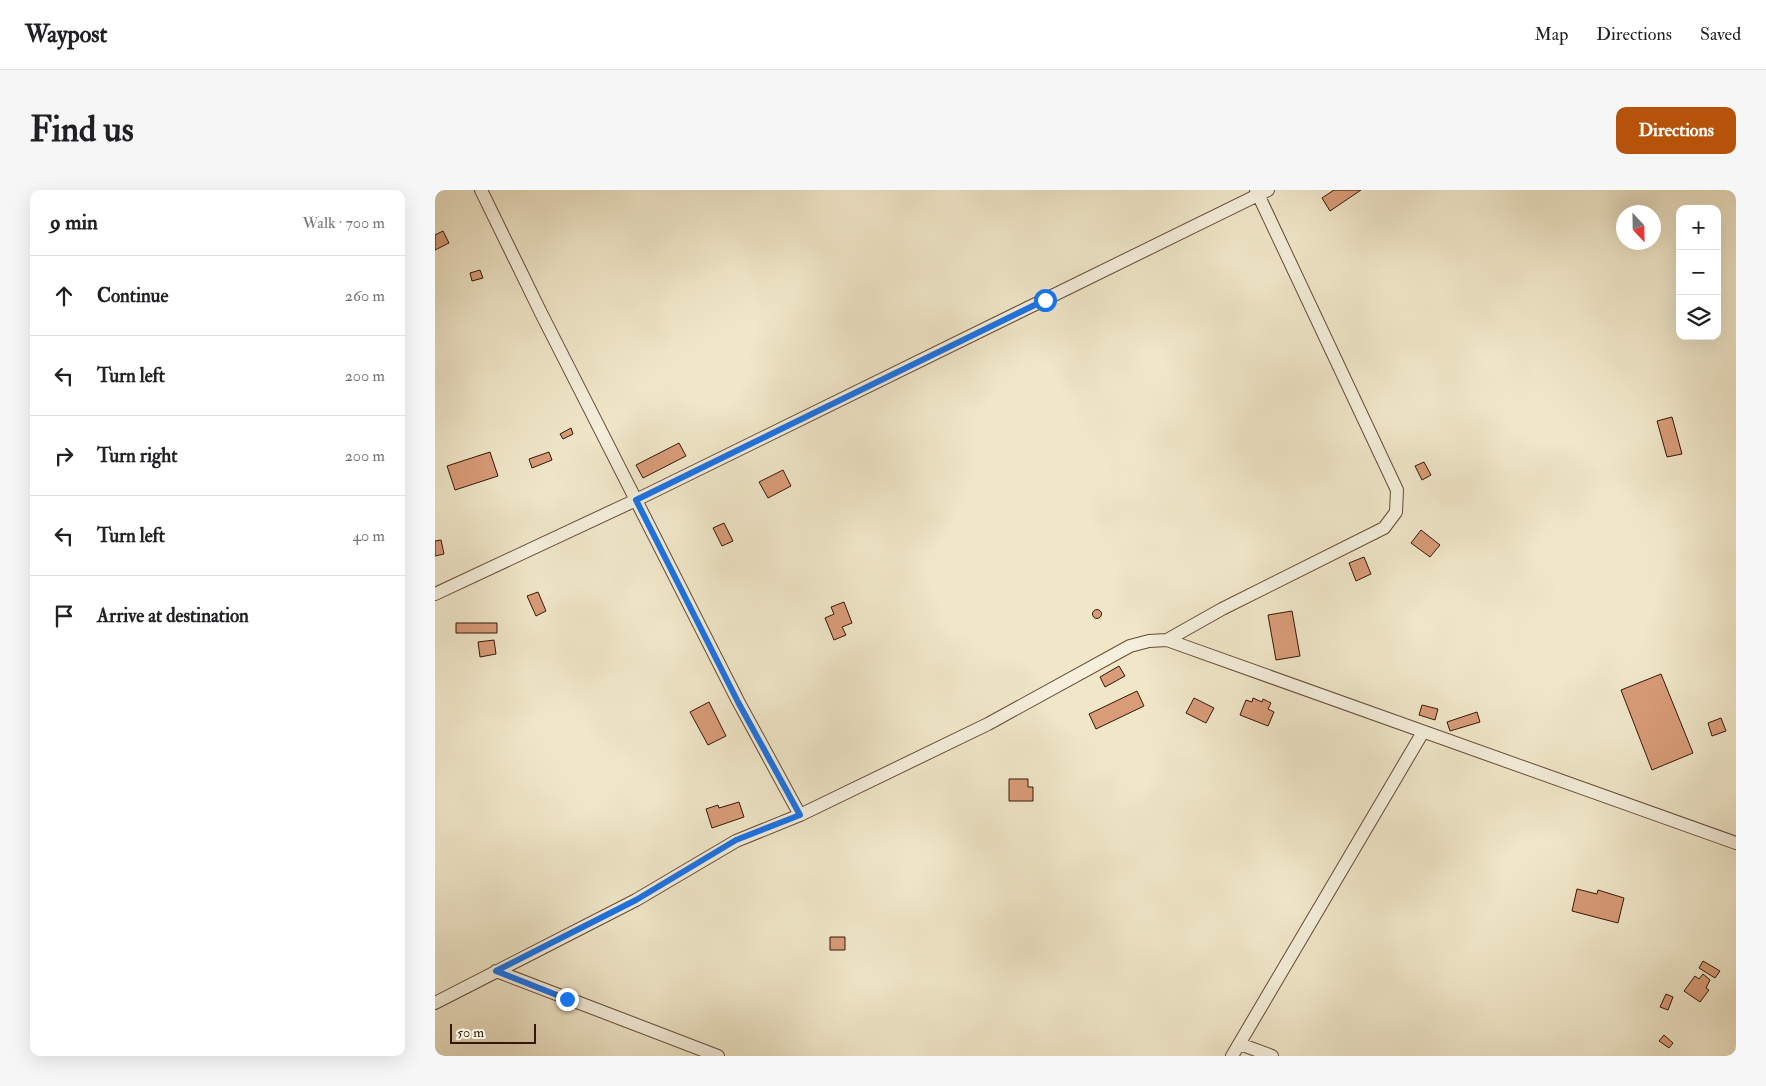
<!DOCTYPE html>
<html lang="en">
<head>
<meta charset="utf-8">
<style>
	body { margin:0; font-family:"IM FELL Double Pica",serif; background:#f6f6f6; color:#202124 }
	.controls { position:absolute; right:15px; top:15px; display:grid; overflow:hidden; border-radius:10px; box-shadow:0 5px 20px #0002 }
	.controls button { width:45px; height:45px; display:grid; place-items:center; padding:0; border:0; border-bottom:1px solid #e0e0e0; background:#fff; color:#202124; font:25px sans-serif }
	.compass { position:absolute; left:1181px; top:15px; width:45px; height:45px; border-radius:50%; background:#fff; box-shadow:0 5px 20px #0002; rotate:158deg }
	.scale { position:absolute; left:15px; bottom:12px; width:86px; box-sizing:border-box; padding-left:5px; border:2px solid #361608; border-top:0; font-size:14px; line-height:18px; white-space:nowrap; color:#361608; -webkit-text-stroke:4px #f5efdc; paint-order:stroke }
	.stop { position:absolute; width:15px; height:15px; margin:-11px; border:4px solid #1a73e8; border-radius:50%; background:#fff }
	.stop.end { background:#1a73e8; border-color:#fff; box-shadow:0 1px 5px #0008 }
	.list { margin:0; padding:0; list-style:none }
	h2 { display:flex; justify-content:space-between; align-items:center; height:65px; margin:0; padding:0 20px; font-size:21px }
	h2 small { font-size:16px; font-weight:400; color:#757577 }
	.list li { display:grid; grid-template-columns:32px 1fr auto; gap:15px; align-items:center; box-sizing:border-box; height:80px; padding:0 20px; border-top:1px solid #e0e0e0 }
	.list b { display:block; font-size:19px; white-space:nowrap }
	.list em { font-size:16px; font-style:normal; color:#757577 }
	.icon { flex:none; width:28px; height:28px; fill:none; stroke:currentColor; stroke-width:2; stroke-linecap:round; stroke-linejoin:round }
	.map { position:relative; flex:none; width:1301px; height:866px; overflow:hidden; border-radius:10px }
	header { display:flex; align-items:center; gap:30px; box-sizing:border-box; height:70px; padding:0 25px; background:#fff; border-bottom:1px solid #e0e0e0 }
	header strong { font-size:24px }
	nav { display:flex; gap:28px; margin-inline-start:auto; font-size:18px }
	.intro { display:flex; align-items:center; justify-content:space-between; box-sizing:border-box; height:120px; padding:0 30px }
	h1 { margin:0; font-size:35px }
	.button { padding:12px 22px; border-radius:10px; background:#b45309; color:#fff; font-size:18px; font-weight:700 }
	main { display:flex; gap:30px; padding:0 30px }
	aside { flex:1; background:#fff; border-radius:10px; box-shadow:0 5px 20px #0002 }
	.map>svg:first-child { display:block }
	.building { fill:#d89c78; stroke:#361608 }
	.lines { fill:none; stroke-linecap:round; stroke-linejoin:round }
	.minor-casing { stroke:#644a38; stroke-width:14 }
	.minor { stroke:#f5efdc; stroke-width:12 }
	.route { stroke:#1a73e8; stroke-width:6 }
</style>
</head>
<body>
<header>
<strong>Waypost</strong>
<nav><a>Map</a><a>Directions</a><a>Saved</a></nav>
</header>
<div class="intro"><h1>Find us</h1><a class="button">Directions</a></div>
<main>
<aside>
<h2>9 min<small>Walk · 700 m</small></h2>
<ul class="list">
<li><svg class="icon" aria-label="ahead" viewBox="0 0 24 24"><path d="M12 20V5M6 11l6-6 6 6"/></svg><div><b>Continue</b></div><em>260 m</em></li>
<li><svg class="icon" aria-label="left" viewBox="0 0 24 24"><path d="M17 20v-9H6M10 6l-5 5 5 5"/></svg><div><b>Turn left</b></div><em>200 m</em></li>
<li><svg class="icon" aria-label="right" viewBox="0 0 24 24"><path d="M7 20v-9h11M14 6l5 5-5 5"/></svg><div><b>Turn right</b></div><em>200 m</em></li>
<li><svg class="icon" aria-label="left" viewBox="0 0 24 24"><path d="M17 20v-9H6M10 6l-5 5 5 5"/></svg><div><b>Turn left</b></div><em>40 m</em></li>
<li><svg class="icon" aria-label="arrive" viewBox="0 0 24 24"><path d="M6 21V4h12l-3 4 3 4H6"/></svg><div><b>Arrive at destination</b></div></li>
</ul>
</aside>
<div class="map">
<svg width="1301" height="866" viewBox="0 0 1301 866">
	<rect width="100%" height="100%" fill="#f0e7c9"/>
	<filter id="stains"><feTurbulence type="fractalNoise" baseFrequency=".004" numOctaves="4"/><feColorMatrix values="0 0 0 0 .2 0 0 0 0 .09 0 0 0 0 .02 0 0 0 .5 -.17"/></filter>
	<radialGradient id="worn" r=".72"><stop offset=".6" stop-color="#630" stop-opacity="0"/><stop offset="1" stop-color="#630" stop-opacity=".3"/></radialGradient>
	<!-- building -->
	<path class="building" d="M899 0H926L895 21 887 8Z
		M8 41 14 53 0 60V45Z
		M45 80 48 88 37 91 35 83Z
		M1237 227 1247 264 1232 267 1222 231Z
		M136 238 138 244 128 249 125 244Z
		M244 253 251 266 208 288 201 275Z
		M55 262 63 286 20 300 12 276Z
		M114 262 117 270 97 278 94 269Z
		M989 272 996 285 987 290 980 276Z
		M348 280 356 296 333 308 324 292Z
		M289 333 298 351 287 356 278 338Z
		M986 340 1005 355 995 367 976 353Z
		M6 350 9 364 0 366V351Z
		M929 367 936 384 921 391 914 373Z
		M103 402 111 421 101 426 92 406Z
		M409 412 417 433 407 437 411 445 399 450 390 428 399 424 396 417Z
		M657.5 424a4.5 4.5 0 1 1 9 0a4.5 4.5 0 1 1-9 0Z
		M857 421 865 466 841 470 833 425Z
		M21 433H62V443H21Z
		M59 450 61 464 45 467 43 452Z
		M684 476 690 486 670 497 665 487Z
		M1226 484 1258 563 1217 580 1186 500Z
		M702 501 709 516 661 539 654 524Z
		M759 508 779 518 771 533 751 523Z
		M818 508 827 512 828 509 836 513 833 519 839 522 833 536 805 525 811 510 817 512Z
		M274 512 291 546 273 555 255 522Z
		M987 515 1003 519 1000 530 984 525Z
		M1042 522 1045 532 1015 541 1012 532Z
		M1286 528 1291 541 1277 546 1273 533Z
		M574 589H593V597H598V611H574Z
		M304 612 309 627 277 638 271 619 283 615 284 618Z
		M1142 699 1162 704 1163 700 1189 708 1183 733 1137 721Z
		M395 747H410V760H395Z
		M1268 771 1285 781 1280 788 1264 778Z
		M1268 784 1275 790 1271 798 1274 800 1265 812 1249 801 1260 786 1264 789Z
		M1231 804 1238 807 1233 820 1225 817Z
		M1229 845 1238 853 1234 858 1224 851Z"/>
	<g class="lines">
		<defs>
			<path id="minor" d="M46 0 106 123 303 511 365 625
				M0 404 201 310 833 0
				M732 450 787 419 949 338 961 322 962 300 821 0
				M61 781 283 866
				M0 813 201 710 301 651 365 625 553 534 695 456 714 451 732 450 1301 653
				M805 854 837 866
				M797 866 988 542"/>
		</defs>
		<!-- minor casing -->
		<use href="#minor" class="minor-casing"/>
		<!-- minor -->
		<use href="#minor" class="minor"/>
	</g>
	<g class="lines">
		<!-- route -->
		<path class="route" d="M132 809 61 781 201 710 301 650 365 625 303 512 201 310 610 110"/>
	</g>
	<rect width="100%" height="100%" filter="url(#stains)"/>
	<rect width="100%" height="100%" fill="url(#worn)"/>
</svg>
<div class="controls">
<button>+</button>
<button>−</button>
<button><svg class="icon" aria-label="layers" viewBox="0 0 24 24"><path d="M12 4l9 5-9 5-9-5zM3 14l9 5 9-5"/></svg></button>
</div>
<svg class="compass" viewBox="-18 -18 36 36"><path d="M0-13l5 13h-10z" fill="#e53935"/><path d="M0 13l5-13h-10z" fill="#757577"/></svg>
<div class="scale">50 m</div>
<div class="stop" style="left:610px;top:110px"></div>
<div class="stop end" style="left:132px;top:809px"></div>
</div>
</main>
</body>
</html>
